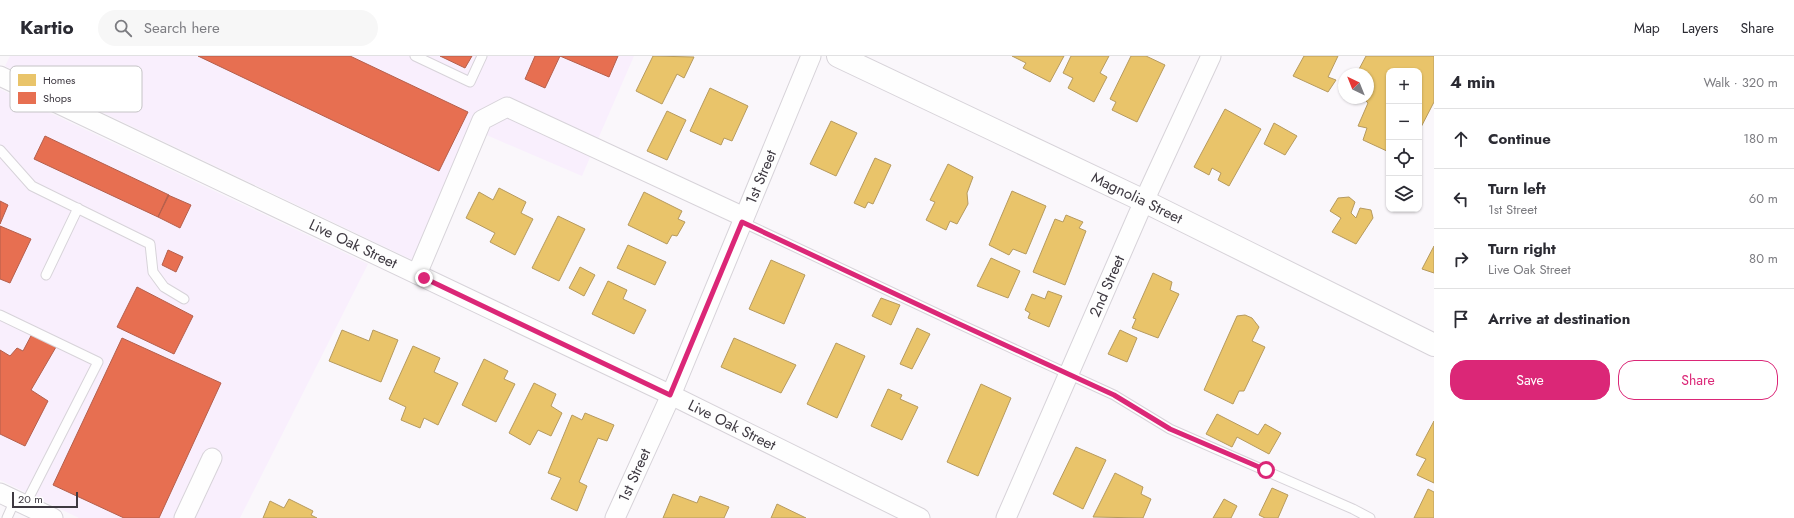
<!DOCTYPE html>
<html lang="en">
<head>
<meta charset="utf-8">
<style>
	body { margin:0; font-family:Jost,sans-serif; background:#f7f7f7; color:#2b2b33 }
	.controls { position:absolute; right:12px; top:12px; display:grid; overflow:hidden; border-radius:8px; box-shadow:0 1px 3px #0004 }
	.controls button { width:36px; height:36px; display:grid; place-items:center; padding:0; border:0; border-bottom:1px solid #e1e1e2; background:#fff; color:#2b2b33; font:20px sans-serif }
	.compass { position:absolute; left:1338px; top:12px; width:36px; height:36px; border-radius:50%; background:#fff; box-shadow:0 1px 3px #0004; rotate:317deg }
	.scale { position:absolute; left:12px; bottom:10px; width:66px; box-sizing:border-box; padding-left:4px; border:2px solid #3e3941; border-top:0; font-size:11px; line-height:14px; white-space:nowrap; color:#3e3941; -webkit-text-stroke:3px #fff; paint-order:stroke }
	.stop { position:absolute; width:12px; height:12px; margin:-9px; border:3px solid #db2777; border-radius:50%; background:#fff }
	.stop.end { background:#db2777; border-color:#fff; box-shadow:0 1px 4px #0008 }
	.list { margin:0; padding:0; list-style:none }
	h2 { display:flex; justify-content:space-between; align-items:center; height:52px; margin:0; padding:0 16px; font-size:17px }
	h2 small { font-size:13px; font-weight:400; color:#7c7c81 }
	.list li { display:grid; grid-template-columns:26px 1fr auto; gap:12px; align-items:center; box-sizing:border-box; height:60px; padding:0 16px; border-top:1px solid #e1e1e2 }
	.list b { display:block; font-size:15px; white-space:nowrap }
	.list p { margin:0; font-size:13px; white-space:nowrap; color:#7c7c81 }
	.list em { font-size:13px; font-style:normal; color:#7c7c81 }
	.actions { display:flex; gap:8px; padding:12px 16px }
	.actions a { flex:1; padding:9px 0; border:1px solid #db2777; border-radius:16px; text-align:center; font-size:14px; color:#db2777 }
	.actions .main { background:#db2777; color:#fff }
	.icon { flex:none; width:22px; height:22px; fill:none; stroke:currentColor; stroke-width:2; stroke-linecap:round; stroke-linejoin:round }
	.map { position:relative; flex:none; width:1434px; height:462px; overflow:hidden }
	header { display:flex; align-items:center; gap:24px; box-sizing:border-box; height:56px; padding:0 20px; background:#fff; border-bottom:1px solid #e1e1e2 }
	header strong { font-size:19px }
	nav { display:flex; gap:22px; margin-inline-start:auto; font-size:14px }
	.search { width:280px; height:36px; background:#f7f7f7; display:flex; align-items:center; gap:10px; box-sizing:border-box; padding:0 14px; border-radius:22px; color:#7c7c81; font-size:15px }
	main { display:flex }
	aside { flex:1; background:#fff }
	.map>svg:first-child { display:block }
	.built { fill:#f9effd }
	.homes { fill:#e9c46a; stroke:#b69a5e }
	.shops { fill:#e76f51; stroke:#b45f4c }
	.lines { fill:none; stroke-linecap:round; stroke-linejoin:round }
	.service-casing { stroke:#d7d3d9; stroke-width:11 }
	.minor-casing { stroke:#d7d3d9; stroke-width:21 }
	.tertiary-casing { stroke:#d7d3d9; stroke-width:24 }
	.service { stroke:#fefefe; stroke-width:9 }
	.minor { stroke:#fefefe; stroke-width:19 }
	.tertiary { stroke:#fefefe; stroke-width:22 }
	.route { stroke:#db2777; stroke-width:5 }
	.labels { text-anchor:middle; stroke-width:4; stroke-linejoin:round; paint-order:stroke }
	.street-label { font-size:15px; fill:#3e3941; stroke:#fff }
	.key { fill:#fff; stroke:#c5c4c6; stroke-width:1 }
	.key-label { font-size:11px; fill:#3e3941 }
</style>
</head>
<body>
<header>
<strong>Kartio</strong>
<div class="search"><svg class="icon" aria-label="search" viewBox="0 0 24 24"><circle cx="10" cy="10" r="6"/><path d="M15 15l6 6"/></svg>Search here</div>
<nav><a>Map</a><a>Layers</a><a>Share</a></nav>
</header>
<main>
<div class="map">
<svg width="1434" height="462" viewBox="0 0 1434 462">
	<rect width="100%" height="100%" fill="#faf7fb"/>
	<!-- built -->
	<path class="built" d="M10 0H634L582 120 484 78 425 210 5 10Z
		M0 33 368 208 240 462H79L0 424Z"/>
	<!-- homes -->
	<path class="homes" d="M653 0 694 1 684 22 677 18 662 48 636 35Z
		M1012 0H1064L1050 26 1023 12 1026 7Z
		M1071 0H1109L1100 17 1107 21 1094 46 1068 32 1073 22 1063 17Z
		M1131 0H1146L1165 9 1137 66 1112 54 1116 46 1110 43Z
		M1304 0H1338L1328 21 1336 24 1328 36 1293 20Z
		M1366 0H1434V46L1419 75V15H1389V96L1363 84 1367 72 1358 70 1368 47 1363 42H1368L1370 23 1368 22V18L1357 17Z
		M710 32 748 50 732 85 724 82 721 89 690 75Z
		M1225 53 1261 73 1229 130 1218 124 1221 117 1212 112 1209 119 1194 111Z
		M667 55 686 64 667 104 647 95Z
		M831 65 857 77 836 120 810 108Z
		M1274 67 1297 80 1285 99 1264 88Z
		M875 102 891 109 873 148 868 146 865 152 854 147Z
		M948 108 973 121 967 137 968 148 957 168 950 165 946 174 926 164 935 146 930 144Z
		M499 132 526 146 521 157 533 163 515 199 490 186 495 177 466 162 479 136 493 144Z
		M1012 135 1046 150 1026 198 1013 193 1009 199 989 189Z
		M644 136 682 155 678 163 685 166 677 180 672 179 667 188 628 169Z
		M1349 141 1355 146 1351 157 1356 162 1360 152 1371 154 1373 162 1356 188 1332 176 1341 162 1330 155 1338 142Z
		M1066 159 1083 166 1079 172 1086 175 1065 229 1033 216 1055 163 1063 166Z
		M558 160 585 173 559 225 532 212Z
		M628 189 666 206 655 229 617 212Z
		M1434 190V217L1422 213Z
		M991 202 1020 215 1008 242 977 230Z
		M771 204 805 219 784 268 749 253Z
		M580 211 595 219 584 240 569 232Z
		M1153 217 1172 226 1170 234 1179 238 1158 282 1132 272 1136 263 1133 262Z
		M608 225 627 234 623 243 646 254 634 278 592 258Z
		M1048 235 1062 240 1049 271 1028 262 1030 257 1025 254 1032 238 1045 243Z
		M881 242 900 249 891 269 872 260Z
		M1245 259 1252 262 1259 271 1252 285 1265 291 1244 335H1239L1233 348 1204 334 1237 260Z
		M917 272 930 278 912 313 900 308Z
		M342 274 369 285 373 274 398 284 381 326 329 305Z
		M1120 274 1137 282 1127 306 1108 298Z
		M734 282 796 309 781 337 721 311Z
		M836 287 865 300 837 362 807 348Z
		M413 290 440 302 434 316 458 327 438 369 424 362 420 372 401 364 406 351 389 343Z
		M484 303 508 315 504 323 515 328 496 366 462 349Z
		M534 327 556 338 551 350 562 357 551 380 538 374 530 389 509 377Z
		M981 328 1011 342 978 420 947 406Z
		M888 333 902 339 900 343 918 351 902 384 871 370Z
		M585 357 614 369 607 385 598 382 579 426 587 430 577 455 551 443 561 422 548 417 572 359 582 364Z
		M1217 358 1258 379 1265 368 1281 377 1269 398 1237 381 1232 391 1206 378Z
		M1434 365V427L1417 419 1426 403 1416 399Z
		M1076 391 1106 404 1083 453 1053 438Z
		M1115 417 1143 431 1141 438 1151 443 1143 462 1093 461Z
		M1272 432 1288 439 1278 462H1265L1259 459Z
		M1428 433 1434 436V462H1414Z
		M673 438 697 447 700 440 729 451 724 462H663Z
		M289 443 313 455 311 459 317 462H263L270 445 284 452Z
		M1224 443 1237 450 1231 462H1213Z
		M777 448 806 462H771Z"/>
	<!-- shops -->
	<path class="shops" d="M198 0H350L468 56 439 115Z
		M440 0H472L465 12Z
		M535 0H560L545 32 525 23Z
		M560 0H618L609 21Z
		M45 80 169 139 158 161 34 103Z
		M168 139 191 149 180 172 158 161Z
		M0 145 8 149 0 168Z
		M0 170 31 183 10 227 0 223Z
		M168 194 183 201 176 216 162 209Z
		M137 231 193 260 174 298 117 271Z
		M32 278 56 291 31 334 48 345 25 390 0 378V294L10 300 17 292 23 295Z
		M122 282 221 327 159 462H124L53 429Z"/>
	<g class="lines">
		<defs>
			<path id="service" d="M415 0 470 26 482 0
				M0 94 32 130 150 188 153 216 164 231 184 243
				M742 166 955 266 1114 339 1170 373 1353 453 1370 462
				M46 219 78 152
				M0 259 98 306 25 449
				M7 462 15 444"/>
			<g id="minor">
				<path id="s1" d="M0 20 671 339 920 462"/>
				<path d="M417 218 482 64 507 51 744 161"/>
				<path d="M0 437 53 462"/>
				<path d="M184 462 212 402"/>
				<path id="s2" d="M615 462 671 339 811 0"/>
				<path id="s3" d="M1006 462 1144 145 1211 0"/>
			</g>
			<g id="tertiary">
				<path id="s4" d="M838 0 1144 145 1434 289"/>
			</g>
		</defs>
		<!-- service casing -->
		<use href="#service" class="service-casing"/>
		<!-- minor casing -->
		<use href="#minor" class="minor-casing"/>
		<!-- tertiary casing -->
		<use href="#tertiary" class="tertiary-casing"/>
		<!-- service -->
		<use href="#service" class="service"/>
		<!-- minor -->
		<use href="#minor" class="minor"/>
		<!-- tertiary -->
		<use href="#tertiary" class="tertiary"/>
	</g>
	<g class="lines">
		<!-- route -->
		<path class="route" d="M424 222 670 339 742 166 955 266 1114 339 1170 373 1266 414"/>
	</g>
	<g class="labels">
		<!-- street labels -->
		<g class="street-label">
			<text dy="5" stroke="none"><textPath href="#s2" startOffset="371">1st Street</textPath></text>
			<text dy="5" stroke="none"><textPath href="#s4" startOffset="331">Magnolia Street</textPath></text>
			<text dy="5" stroke="none"><textPath href="#s1" startOffset="391">Live Oak Street</textPath></text>
			<text dy="5" stroke="none"><textPath href="#s3" startOffset="253">2nd Street</textPath></text>
			<text dy="5" stroke="none"><textPath href="#s1" startOffset="811">Live Oak Street</textPath></text>
			<text dy="5" stroke="none"><textPath href="#s2" startOffset="47">1st Street</textPath></text>
		</g>
	</g>
	<!-- legend -->
	<rect x="10" y="10" width="132" height="46" rx="6" class="key"/>
	<rect x="18" y="18" width="18" height="12" fill="#e9c46a"/>
	<rect x="18" y="36" width="18" height="12" fill="#e76f51"/>
	<g class="key-label">
		<text x="43" y="28">Homes</text>
		<text x="43" y="46">Shops</text>
	</g>
</svg>
<div class="controls">
<button>+</button>
<button>−</button>
<button><svg class="icon" aria-label="locate" viewBox="0 0 24 24"><circle cx="12" cy="12" r="6"/><path d="M12 2v4M12 18v4M2 12h4M18 12h4"/></svg></button>
<button><svg class="icon" aria-label="layers" viewBox="0 0 24 24"><path d="M12 4l9 5-9 5-9-5zM3 14l9 5 9-5"/></svg></button>
</div>
<svg class="compass" viewBox="-18 -18 36 36"><path d="M0-13l5 13h-10z" fill="#e53935"/><path d="M0 13l5-13h-10z" fill="#7c7c81"/></svg>
<div class="scale">20 m</div>
<div class="stop" style="left:1266px;top:414px"></div>
<div class="stop end" style="left:424px;top:222px"></div>
</div>
<aside>
<h2>4 min<small>Walk · 320 m</small></h2>
<ul class="list">
<li><svg class="icon" aria-label="ahead" viewBox="0 0 24 24"><path d="M12 20V5M6 11l6-6 6 6"/></svg><div><b>Continue</b></div><em>180 m</em></li>
<li><svg class="icon" aria-label="left" viewBox="0 0 24 24"><path d="M17 20v-9H6M10 6l-5 5 5 5"/></svg><div><b>Turn left</b><p>1st Street</p></div><em>60 m</em></li>
<li><svg class="icon" aria-label="right" viewBox="0 0 24 24"><path d="M7 20v-9h11M14 6l5 5-5 5"/></svg><div><b>Turn right</b><p>Live Oak Street</p></div><em>80 m</em></li>
<li><svg class="icon" aria-label="arrive" viewBox="0 0 24 24"><path d="M6 21V4h12l-3 4 3 4H6"/></svg><div><b>Arrive at destination</b></div></li>
</ul>
<div class="actions"><a class="main">Save</a><a>Share</a></div>
</aside>
</main>
</body>
</html>
